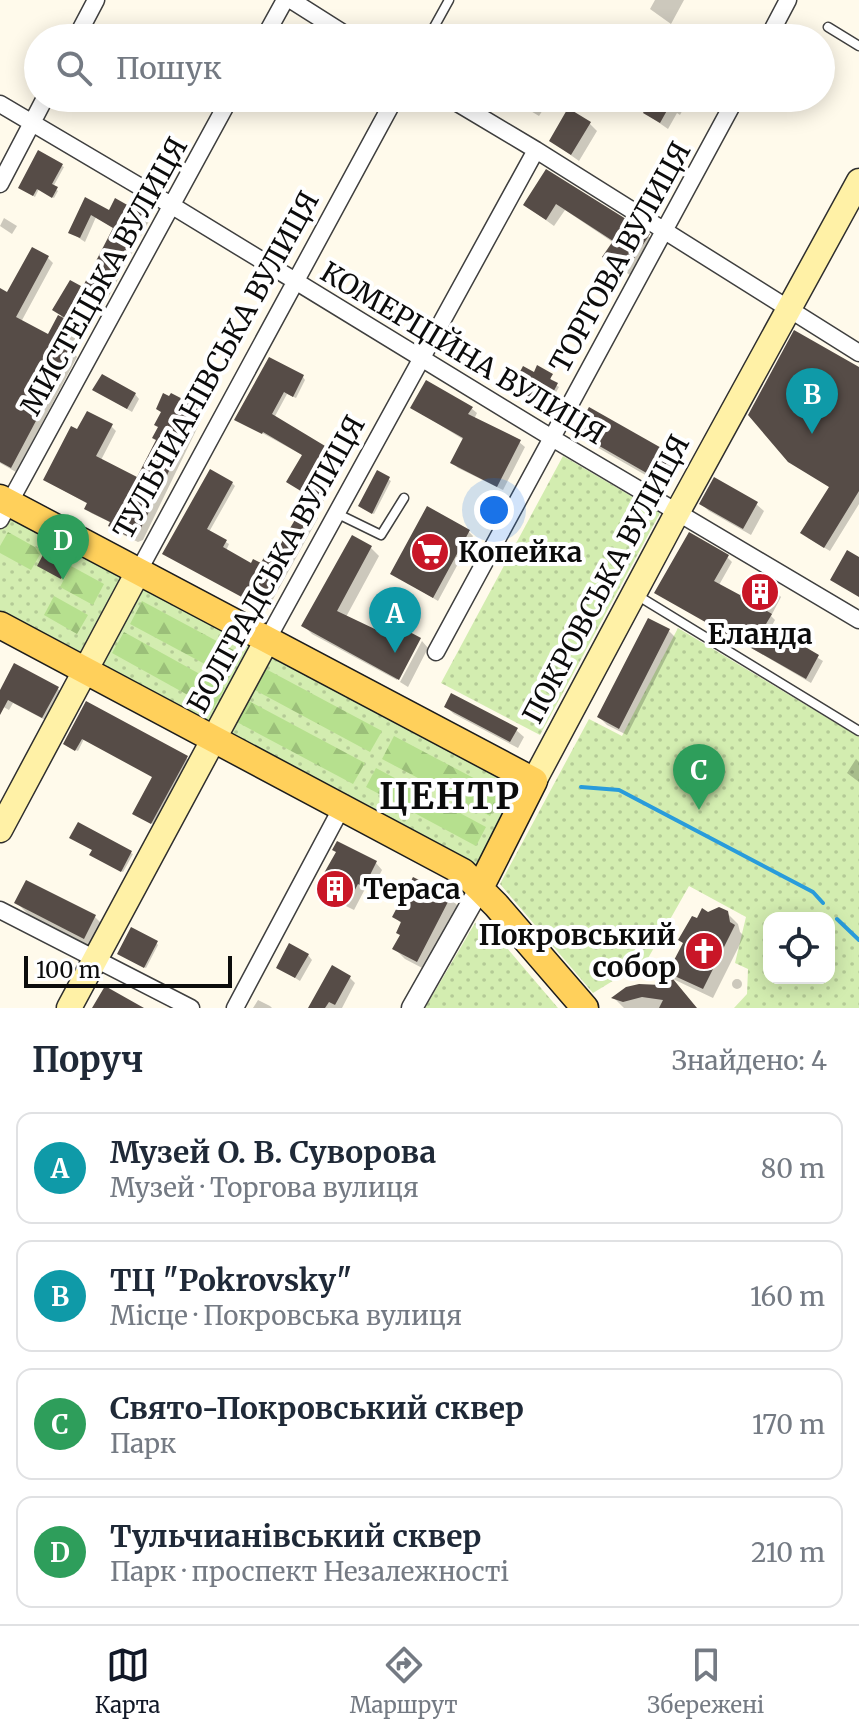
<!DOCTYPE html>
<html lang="uk">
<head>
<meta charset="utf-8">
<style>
	body { margin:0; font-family:Merriweather,serif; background:#f2f2f3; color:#1f2937 }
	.controls { position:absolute; right:24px; bottom:24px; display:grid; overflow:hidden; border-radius:16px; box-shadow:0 4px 20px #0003 }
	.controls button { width:72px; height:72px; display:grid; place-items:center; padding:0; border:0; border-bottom:2px solid #e0e1e3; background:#fff; color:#1f2937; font:40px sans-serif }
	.scale { position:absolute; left:24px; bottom:20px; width:208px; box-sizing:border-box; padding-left:8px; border:4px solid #0c0c0c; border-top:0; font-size:22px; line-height:28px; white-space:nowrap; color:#0c0c0c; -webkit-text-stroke:6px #fff; paint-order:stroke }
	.you { position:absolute; left:494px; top:510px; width:28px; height:28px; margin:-20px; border:6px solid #fff; border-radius:50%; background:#1a73e8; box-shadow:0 0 0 12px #1a73e833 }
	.badge { display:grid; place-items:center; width:52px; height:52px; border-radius:50%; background:#111827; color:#fff; font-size:26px; font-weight:700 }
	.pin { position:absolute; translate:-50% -66px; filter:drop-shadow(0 2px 4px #0008) }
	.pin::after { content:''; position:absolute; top:42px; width:28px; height:24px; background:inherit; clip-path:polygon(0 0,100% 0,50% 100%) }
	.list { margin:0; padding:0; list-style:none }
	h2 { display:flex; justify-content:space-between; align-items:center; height:104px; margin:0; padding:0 32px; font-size:34px }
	h2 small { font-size:26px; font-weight:400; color:#747a83 }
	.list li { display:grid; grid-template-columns:52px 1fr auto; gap:24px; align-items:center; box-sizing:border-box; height:112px; margin:0 16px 16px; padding:0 16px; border:2px solid #e0e1e3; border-radius:16px }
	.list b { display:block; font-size:30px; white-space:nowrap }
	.list p { margin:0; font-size:26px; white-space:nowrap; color:#747a83 }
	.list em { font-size:26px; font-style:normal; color:#747a83 }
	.icon { flex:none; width:44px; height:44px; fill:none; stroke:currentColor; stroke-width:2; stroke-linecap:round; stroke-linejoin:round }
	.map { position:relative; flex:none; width:859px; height:1008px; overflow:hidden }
	.search { position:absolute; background:#fff; box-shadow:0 4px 20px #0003; left:24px; right:24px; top:24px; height:88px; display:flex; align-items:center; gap:20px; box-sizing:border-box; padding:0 28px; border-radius:44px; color:#747a83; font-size:30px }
	.sheet { height:616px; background:#fff }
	nav { display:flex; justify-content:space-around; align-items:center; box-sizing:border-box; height:112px; border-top:2px solid #e0e1e3; background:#fff; font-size:22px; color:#747a83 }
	nav a { display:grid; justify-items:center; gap:4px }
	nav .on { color:#111827 }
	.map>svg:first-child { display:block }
	.grass { fill:url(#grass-dots); fill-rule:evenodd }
	.forest { fill:url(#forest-firs) }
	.shadow { fill:#0003 }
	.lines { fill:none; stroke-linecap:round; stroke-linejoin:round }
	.stream { stroke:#299cdb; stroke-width:4 }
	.building { fill:#564c47 }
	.service-casing { stroke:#3f3f3f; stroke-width:11 }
	.minor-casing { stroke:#3f3f3f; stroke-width:19 }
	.tertiary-casing { stroke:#3f3f3f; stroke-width:23 }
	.secondary-casing { stroke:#2e2e2e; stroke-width:27 }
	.primary-casing { stroke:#1d1d1d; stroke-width:29 }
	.service { stroke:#fff; stroke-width:8 }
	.minor { stroke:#fff; stroke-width:16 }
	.tertiary { stroke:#fff; stroke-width:20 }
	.secondary { stroke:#fff1a6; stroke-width:24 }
	.primary { stroke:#ffd05b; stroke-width:26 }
	.labels { text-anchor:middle; stroke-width:8; stroke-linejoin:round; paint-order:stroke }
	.street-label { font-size:28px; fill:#0c0c0c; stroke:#fff }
	.poi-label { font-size:28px; font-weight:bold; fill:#0c0c0c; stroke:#fff; text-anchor:start }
	.district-label { font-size:36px; font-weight:bold; letter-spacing:2px; fill:#0c0c0c; stroke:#fff }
</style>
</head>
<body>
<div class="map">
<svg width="859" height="1008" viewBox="0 0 859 1008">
	<defs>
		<pattern id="grass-dots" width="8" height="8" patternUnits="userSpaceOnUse" patternTransform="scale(2)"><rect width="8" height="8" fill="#d3edb0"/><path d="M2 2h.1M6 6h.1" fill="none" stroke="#b4ca96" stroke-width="1.8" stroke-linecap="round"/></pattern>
		<pattern id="forest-firs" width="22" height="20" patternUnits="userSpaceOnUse" patternTransform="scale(2)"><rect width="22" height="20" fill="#b6e08e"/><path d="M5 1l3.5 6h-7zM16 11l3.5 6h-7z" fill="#9bbf79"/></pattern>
	</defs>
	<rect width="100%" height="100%" fill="#fffaeb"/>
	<!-- grass -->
	<path class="grass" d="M563 456 660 513 540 735 441 683Z
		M9 513 127 575 87 654 79 652 0 611V527Z
		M142 586 520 785 478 871 100 666Z
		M678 628 859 737V1008H734L747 994 748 969 735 963 746 917 689 886 647 960 593 993 500 884 589 719 622 736ZM769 918H829V978H769Z
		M484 921 558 1008H425L475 923Z"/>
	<!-- forest -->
	<path class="forest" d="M8 532 42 551 31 570 0 553V546Z
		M71 566 104 584 93 605 60 587Z
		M54 596 88 615 77 634 44 615Z
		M142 601 241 654 229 677 130 624Z
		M124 632 225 688 213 709 112 653Z
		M264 668 382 731 370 752 253 689Z
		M247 700 365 763 353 784 235 721Z
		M394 736 502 793 490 816 382 759Z
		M376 768 486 827 476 846 366 787Z"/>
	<!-- shadow -->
	<path class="shadow" d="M655 0H684L671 24 650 9Z
		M509 98H544L548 102 539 116Z
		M653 98H689L680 115 677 113 668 129 645 113Z
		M589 123 597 131 579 161 551 141Z
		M62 166 64 167 53 187 58 191 54 198 39 189 35 197 23 190Z
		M547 172 648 236 656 243 634 278 605 257 614 243 565 210 554 226 525 205Z
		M86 200 110 213 144 217 149 221 103 307 80 292 65 321 80 331 70 348 77 357 16 472 0 463V290L7 294 48 258 53 263 21 322 48 336 80 288 83 290 115 229 96 217 85 242 70 232Z
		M4 218 17 226 12 234 0 226Z
		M859 369V504L830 551 808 538 831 488 790 461Z
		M534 375H551V382L559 387 547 408 515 390Z
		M303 377 305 380 296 398 287 394 274 418 346 463 315 515 318 518 267 610 165 554 232 483 235 486 209 532 229 544 226 551 252 566H261L274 560 311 496 304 456 237 419Z
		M95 390 135 394 139 399 132 412Z
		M413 408H471L477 413 474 419 519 442 525 447 503 490 458 468 453 463 464 440Z
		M199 410 204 414 143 540 138 542 115 531 110 526 112 523 91 513 86 508 88 504 45 480 78 432 111 426 116 431 101 460 138 479 157 440 162 413Z
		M578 431 670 456 681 466 668 488 588 442Z
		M378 473 391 481 374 514 362 508Z
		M701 504H756L764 511 751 535 709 511Z
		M469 532 473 536 438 601 392 573Z
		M371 548 379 556 346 617 401 644 418 640 397 680 312 634 304 626Z
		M727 557 732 562 719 585 740 598 777 593 781 597 771 616 775 620 770 629 823 661 811 683 656 592Z
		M669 631 676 638 627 735 607 725 599 717Z
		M422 641 428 648 408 687 400 682Z
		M57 688 62 693 47 721 13 703 9 710 0 705V694Z
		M87 703 188 759 153 824 136 815 154 777 84 739 78 751 67 746Z
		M446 707 516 730 524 737 518 748 454 714Z
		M856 759 859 762V782L847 773Z
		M131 853 133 854 123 872 93 856Z
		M376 863 382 870 371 892 365 889 354 910 324 895 318 888Z
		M450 898 460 908 428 971 405 959 395 949 401 935 402 924 395 917Z
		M17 903 95 917 110 932 100 953 32 918Z
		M727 913 738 924 740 932 744 936 713 998 673 979 696 1008H624L614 998 662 987 698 921 708 914Z
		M156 943 158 945 146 968 121 955Z
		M308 955 312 960 300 981 278 967Z
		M350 978 355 983 342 1008H310Z
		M732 984a5 5 0 1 1 10 0a5 5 0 1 1-10 0Z
		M258 1000 270 1006 272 1008H253Z"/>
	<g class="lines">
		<!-- stream -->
		<path class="stream" d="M581 787 619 790 813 892 823 903
			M837 919 859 940"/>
	</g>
	<!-- building -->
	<path class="building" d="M651 98H674L660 123 643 113Z
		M568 108 591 122 571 155 549 141Z
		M38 150 63 164 52 184 58 187 52 198 37 189 33 196 18 188Z
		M546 169 650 234 625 272 602 257 613 241 556 204 546 220 523 205Z
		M85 197 109 210 115 198 145 215 98 304 79 294 113 228 91 215 80 238 68 233Z
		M32 247 49 256 16 317 48 334 58 315 76 325 66 343 69 344 67 347 73 351 11 468 0 462V288L7 292Z
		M70 280 81 286 65 318 52 310Z
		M794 330 859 367V491L824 548 800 533 829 487 788 462 748 415Z
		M269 357 304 375 293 397 284 392 272 414 345 458 313 511 316 513 264 609 162 554 210 469 233 482 207 529 227 540 223 547 251 563 253 559 261 563 266 553 273 557 309 496 286 482 302 455 263 432 262 434 234 420Z
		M537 365 553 374 550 379 558 383 545 408 511 389 523 366 534 372Z
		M102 374 136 393 127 409 92 390Z
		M426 380 473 407 468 414 521 440 497 487 450 463 463 438 410 408Z
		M163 393 169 396 171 393 200 408 136 538H131L108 526 110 522 84 509 87 503 43 480 71 426 77 429 87 411 113 424 96 456 137 477 156 440 152 438 158 427 154 425 161 412 156 409Z
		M589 407 672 454 657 479 575 432Z
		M377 470 390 477 372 514 358 506Z
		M714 477 758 502 743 529 699 504Z
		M427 506 470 530 433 598 390 574Z
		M689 532 729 555 714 581 740 595 751 576 778 591 767 611 772 614 766 624 819 655 806 679 654 593Z
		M352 535 372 546 337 611 400 641 406 630 421 638 399 680 301 626Z
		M847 550 859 557V597L830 580Z
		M44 553 68 566 61 579 37 566Z
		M648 618 670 629 619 729 597 717Z
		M14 663 59 687 42 718 8 700 0 715V690Z
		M451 693 518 728 510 742 444 707Z
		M86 701 188 756 151 824 132 814 152 777 82 739 75 751 63 744Z
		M78 822 132 851 121 872 89 855 92 850 69 838Z
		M337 841 377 861 364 887 358 884 347 905 315 889 336 852 332 850Z
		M413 877 451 896 417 962 392 949 400 935 396 933 401 922 392 917Z
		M26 880 96 915 84 939 14 903Z
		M719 907 728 911 730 922 735 925 703 989 668 973 697 1008H659L663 1000 642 997 623 1002 611 998 626 987 639 984 661 985 683 943 678 940 692 916 697 918 702 908 708 912Z
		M131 927 158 941 144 968 117 954Z
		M289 943 309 954 295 978 276 968Z
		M332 965 351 976 335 1005 329 1002 325 1008H308Z
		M105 986 144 1008H92Z"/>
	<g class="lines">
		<defs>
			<path id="service" d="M828 27 859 46
				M428 38 449 0
				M338 514 381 535 404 498
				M635 594 859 731"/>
			<path id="minor" d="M291 0 351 38
				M76 38 96 0
				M264 38 285 0
				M768 38 788 0
				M449 98 536 150 859 353
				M0 104 171 205 557 441 859 620
				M0 184 45 98
				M0 520 230 98
				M138 572 395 98
				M267 640 536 150
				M436 652 736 98
				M0 910 191 1008
				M235 1008 342 807"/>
			<path id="tertiary" d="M412 1008 480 888"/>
			<path id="secondary" d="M534 781 677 513 859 181
				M0 830 138 572
				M69 1008 267 640"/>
			<path id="primary" d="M0 498 534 781 480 888
				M0 625 463 872 496 905 585 1008"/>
		</defs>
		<!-- service casing -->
		<use href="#service" class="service-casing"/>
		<!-- minor casing -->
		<use href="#minor" class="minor-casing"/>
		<!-- tertiary casing -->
		<use href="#tertiary" class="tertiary-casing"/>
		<!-- secondary casing -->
		<use href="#secondary" class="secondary-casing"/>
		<!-- primary casing -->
		<use href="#primary" class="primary-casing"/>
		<!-- service -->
		<use href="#service" class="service"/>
		<!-- minor -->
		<use href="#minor" class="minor"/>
		<!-- tertiary -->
		<use href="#tertiary" class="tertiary"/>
		<!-- secondary -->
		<use href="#secondary" class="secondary"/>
		<!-- primary -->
		<use href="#primary" class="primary"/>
	</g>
	<!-- icons -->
	<defs>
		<symbol id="supermarket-disc" viewBox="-11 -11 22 22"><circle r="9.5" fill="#c91627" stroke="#fff"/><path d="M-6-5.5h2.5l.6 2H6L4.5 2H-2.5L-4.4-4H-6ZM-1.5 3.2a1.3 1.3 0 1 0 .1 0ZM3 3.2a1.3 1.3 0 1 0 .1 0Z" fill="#fff"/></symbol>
		<symbol id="building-disc" viewBox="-11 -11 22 22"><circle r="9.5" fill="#c91627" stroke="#fff"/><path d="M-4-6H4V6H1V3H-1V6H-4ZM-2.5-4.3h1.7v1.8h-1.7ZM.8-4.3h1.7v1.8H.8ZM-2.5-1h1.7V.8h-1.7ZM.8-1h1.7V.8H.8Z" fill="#fff"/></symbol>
		<symbol id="church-disc" viewBox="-11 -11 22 22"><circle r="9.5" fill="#c91627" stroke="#fff"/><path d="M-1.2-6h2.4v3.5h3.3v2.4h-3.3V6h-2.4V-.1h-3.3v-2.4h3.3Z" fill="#fff"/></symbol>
	</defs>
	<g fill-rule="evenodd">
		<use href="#supermarket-disc" x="408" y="530" width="44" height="44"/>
		<use href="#building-disc" x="738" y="570" width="44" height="44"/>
		<use href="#building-disc" x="313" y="867" width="44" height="44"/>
		<use href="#church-disc" x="682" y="929" width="44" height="44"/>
	</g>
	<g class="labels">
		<!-- street labels -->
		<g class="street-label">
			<text transform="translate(620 257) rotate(-61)" y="10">ТОРГОВА ВУЛИЦЯ</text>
			<text transform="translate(104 276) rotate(-61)" y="10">МИСТЕЦЬКА ВУЛИЦЯ</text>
			<text transform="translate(463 353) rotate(31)" y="10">КОМЕРЦІЙНА ВУЛИЦЯ</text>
			<text transform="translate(216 365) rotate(-61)" y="10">ТУЛЬЧИАНІВСЬКА ВУЛИЦЯ</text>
			<text transform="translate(276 564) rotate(-61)" y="10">БОЛГРАДСЬКА ВУЛИЦЯ</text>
			<text transform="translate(606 579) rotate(-62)" y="10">ПОКРОВСЬКА ВУЛИЦЯ</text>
		</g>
		<!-- poi labels -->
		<g class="poi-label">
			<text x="458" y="562">Копейка</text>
			<text x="760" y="644" text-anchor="middle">Еланда</text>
			<text x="363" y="899">Тераса</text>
			<text x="676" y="945" text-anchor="end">Покровський<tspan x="676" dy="32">собор</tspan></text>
		</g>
		<!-- district labels -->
		<g class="district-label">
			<text x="450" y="809">ЦЕНТР</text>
		</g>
	</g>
</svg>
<div class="controls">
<button><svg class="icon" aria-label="locate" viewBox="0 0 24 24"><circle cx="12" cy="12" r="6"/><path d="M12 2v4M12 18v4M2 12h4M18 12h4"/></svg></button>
</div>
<div class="scale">100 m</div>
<div class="you"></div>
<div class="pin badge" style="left:395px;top:653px;background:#0f9aa8">A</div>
<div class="pin badge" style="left:812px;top:434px;background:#0f9aa8">B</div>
<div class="pin badge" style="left:699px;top:810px;background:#2e9e5b">C</div>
<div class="pin badge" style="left:63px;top:580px;background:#2e9e5b">D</div>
<div class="search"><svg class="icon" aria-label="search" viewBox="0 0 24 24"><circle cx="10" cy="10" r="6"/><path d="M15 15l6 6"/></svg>Пошук</div>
</div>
<section class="sheet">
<h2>Поруч<small>Знайдено: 4</small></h2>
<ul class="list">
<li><span class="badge" style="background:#0f9aa8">A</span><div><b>Музей О. В. Суворова</b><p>Музей · Торгова вулиця</p></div><em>80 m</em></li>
<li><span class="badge" style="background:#0f9aa8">B</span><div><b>ТЦ &quot;Pokrovsky&quot;</b><p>Місце · Покровська вулиця</p></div><em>160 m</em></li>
<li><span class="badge" style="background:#2e9e5b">C</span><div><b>Свято-Покровський сквер</b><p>Парк</p></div><em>170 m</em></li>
<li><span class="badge" style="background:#2e9e5b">D</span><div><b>Тульчианівський сквер</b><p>Парк · проспект Незалежності</p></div><em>210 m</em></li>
</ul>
</section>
<nav>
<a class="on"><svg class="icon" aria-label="map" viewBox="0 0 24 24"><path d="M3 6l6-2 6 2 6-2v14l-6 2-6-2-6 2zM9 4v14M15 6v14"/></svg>Карта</a>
<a><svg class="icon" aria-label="directions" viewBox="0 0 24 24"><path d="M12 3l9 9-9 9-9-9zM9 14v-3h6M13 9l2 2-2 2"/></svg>Маршрут</a>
<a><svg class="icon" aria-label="saved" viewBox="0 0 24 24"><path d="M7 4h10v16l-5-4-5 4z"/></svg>Збережені</a>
</nav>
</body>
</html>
